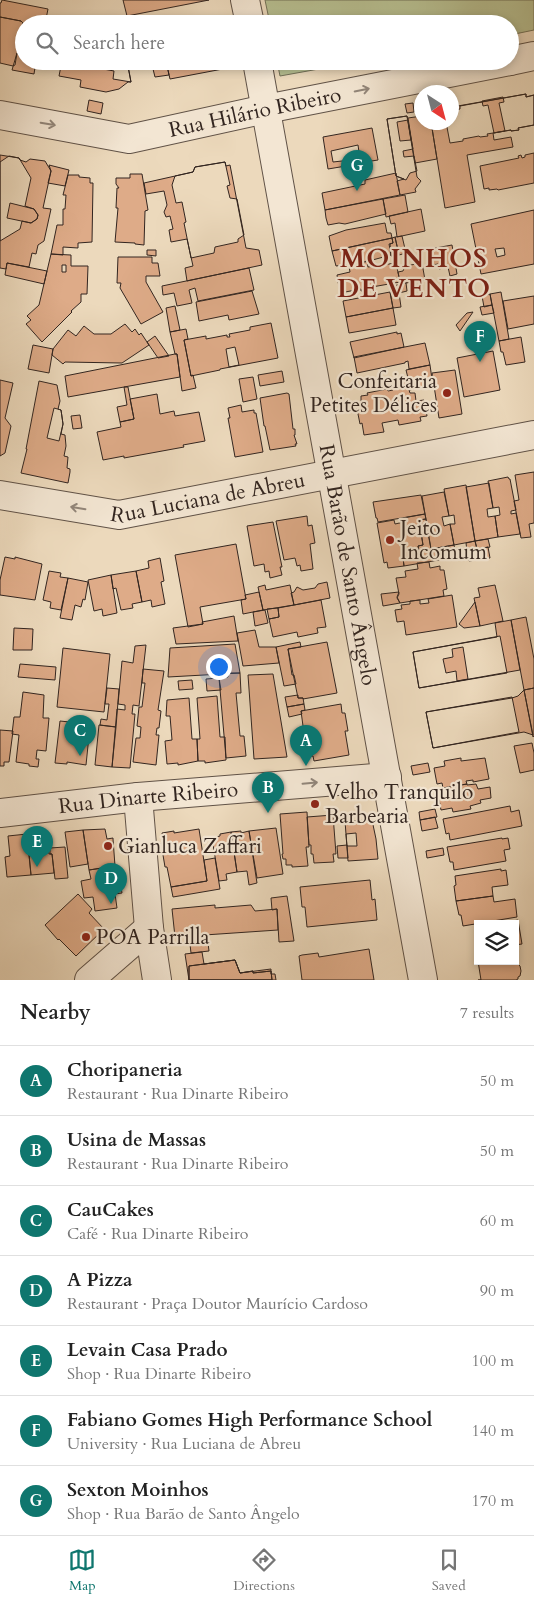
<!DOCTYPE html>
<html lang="en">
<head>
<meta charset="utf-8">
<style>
	body { margin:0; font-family:Cardo,serif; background:#f6f6f6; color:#222 }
	.controls { position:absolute; right:15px; bottom:15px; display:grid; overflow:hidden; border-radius:0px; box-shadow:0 2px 8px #0003 }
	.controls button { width:45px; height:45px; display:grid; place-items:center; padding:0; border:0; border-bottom:1px solid #e0e0e0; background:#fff; color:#222; font:25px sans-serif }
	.compass { position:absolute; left:414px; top:85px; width:45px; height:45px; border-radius:50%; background:#fff; box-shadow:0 2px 8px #0003; rotate:144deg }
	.you { position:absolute; left:218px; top:666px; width:18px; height:18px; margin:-12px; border:4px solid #fff; border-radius:50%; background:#1a73e8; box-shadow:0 0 0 8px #1a73e833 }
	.badge { display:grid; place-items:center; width:32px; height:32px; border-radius:50%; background:#0f766e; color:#fff; font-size:16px; font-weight:700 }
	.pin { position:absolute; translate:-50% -41px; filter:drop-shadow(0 1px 2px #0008) }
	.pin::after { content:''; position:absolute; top:26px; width:18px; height:15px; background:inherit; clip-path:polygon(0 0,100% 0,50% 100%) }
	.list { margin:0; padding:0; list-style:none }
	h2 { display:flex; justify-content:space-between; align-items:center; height:65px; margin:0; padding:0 20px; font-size:21px }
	h2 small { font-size:16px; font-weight:400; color:#767676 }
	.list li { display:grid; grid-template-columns:32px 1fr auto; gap:15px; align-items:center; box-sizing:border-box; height:70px; padding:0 20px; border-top:1px solid #e0e0e0 }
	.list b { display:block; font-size:19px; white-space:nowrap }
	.list p { margin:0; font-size:16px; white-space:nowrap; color:#767676 }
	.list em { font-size:16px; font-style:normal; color:#767676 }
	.icon { flex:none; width:28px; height:28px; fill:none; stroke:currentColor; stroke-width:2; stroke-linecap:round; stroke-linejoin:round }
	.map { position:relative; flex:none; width:534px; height:980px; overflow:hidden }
	.search { position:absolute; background:#fff; box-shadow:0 2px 8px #0003; left:15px; right:15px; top:15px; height:55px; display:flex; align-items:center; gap:12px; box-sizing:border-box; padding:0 18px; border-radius:28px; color:#767676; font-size:19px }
	.sheet { height:555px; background:#fff }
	nav { display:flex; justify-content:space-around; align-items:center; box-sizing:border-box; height:70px; border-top:1px solid #e0e0e0; background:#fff; font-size:14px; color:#767676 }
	nav a { display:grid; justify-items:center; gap:2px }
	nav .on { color:#0f766e }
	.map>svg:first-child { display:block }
	.green { fill:#b7bf91; stroke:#747258 }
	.building { fill:#deab88; stroke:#322520; fill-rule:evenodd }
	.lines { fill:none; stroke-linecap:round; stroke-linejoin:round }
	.minor-casing { stroke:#605247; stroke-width:30 }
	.minor { stroke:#f3e6d3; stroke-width:28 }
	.oneway { stroke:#92867a }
	.poi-dot { fill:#8f2418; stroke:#f3e6d3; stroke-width:2 }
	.labels { text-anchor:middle; stroke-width:4.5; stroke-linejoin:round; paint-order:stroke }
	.street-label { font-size:21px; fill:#322520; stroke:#f3e6d3 }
	.poi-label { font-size:21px; fill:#322520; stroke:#f3e6d3; text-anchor:start }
	.district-label { font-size:26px; font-weight:bold; letter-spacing:1px; fill:#7a1f14; stroke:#f3e6d3 }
</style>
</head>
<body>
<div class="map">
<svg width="534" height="980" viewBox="0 0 534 980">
	<rect width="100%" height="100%" fill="#ecd9bc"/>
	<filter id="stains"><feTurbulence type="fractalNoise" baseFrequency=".004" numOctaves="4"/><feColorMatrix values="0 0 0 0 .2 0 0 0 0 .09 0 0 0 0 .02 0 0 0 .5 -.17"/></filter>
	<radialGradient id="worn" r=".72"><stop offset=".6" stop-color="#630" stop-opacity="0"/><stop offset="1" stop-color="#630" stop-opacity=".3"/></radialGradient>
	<!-- green -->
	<path class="green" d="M265 0H534V30L510 35V24H270Z
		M277 61H363L280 76Z"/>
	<!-- building -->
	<path class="building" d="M2 0 48 9 45 24H24V61H36L34 74 12 70 17 53H19L23 36 20 35 23 23 21 21 0 17V3H1Z
		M123 0H209L127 16Z
		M188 16 189 24H149Z
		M0 17 21 21 23 23 20 35 23 36 19 53H17L15 65 13 66 0 63Z
		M62 61H127L131 82H128L119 89 106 92 80 87 81 80 59 76Z
		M99 61H127L131 82 113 79 114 71 98 68Z
		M151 61H166L169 75 155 77Z
		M166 61H226L228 68 170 79Z
		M526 94V97L534 95V125L518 128 519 130 511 131V130L493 133 494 140 511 137 513 147 467 155 475 202 445 208 431 122H452V107Z
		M526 94V97L534 95V125L518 128 519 130 511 131V130L487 134 488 136 480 137 479 136 463 139V141L450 143 446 122H452V111L460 109V106Z
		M503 97 504 102 499 103 505 131 494 133 488 105 483 106 482 101Z
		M89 100 103 103 101 114 87 111Z
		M413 103 414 112 407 113 405 104Z
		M407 116 413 149 403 151 404 157 414 156 417 171 410 173 406 180 396 176 387 119Z
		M407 116 417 177 421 181 415 189 416 192 400 195 397 181 404 179 396 176 387 119Z
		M422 116V122H431L437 159 415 163 408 118Z
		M408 120 411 140 400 141 397 122Z
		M372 128 378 160 352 164V167L347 168 346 166 328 169 323 137Z
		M358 145 360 159 333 162 331 151Z
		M534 153V183L498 190 497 189 489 190V188L484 189 480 166 519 158 518 156 521 155 522 158 525 157V155Z
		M0 155 19 158 20 160 26 162 30 159 45 161 51 171 43 208 51 209 44 241 38 245 36 254 32 253 29 267 7 263 6 269 0 268Z
		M9 156 19 158 31 178 25 206 34 209 38 215 37 219 31 223 22 221 20 229 0 241V162Z
		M225 162 230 185 227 186 230 198 237 199 244 235 238 239V242L215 247 214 253 191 258 184 223 186 222 182 202 176 203 172 185 175 176 193 172 195 167Z
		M225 162 226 166 230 165 246 248 259 250 262 265 187 281 185 268 193 266 187 239 171 242 169 230 173 229 170 216 166 217 164 212 167 205 164 191 146 194 144 183 193 172 195 167Z
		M49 165 69 170 65 186 48 183 51 171Z
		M396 173 400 195 325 210 322 193 365 184V180Z
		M130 174H142L148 210 145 211 144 245 135 244V243L115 242 118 208H116L117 188H119L116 184V178H130Z
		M68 175H79V177L90 178V183H93L92 242 78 243V248L63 247V255L51 254 57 225H63V209H65L66 195H63Z
		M405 195 408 212 386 217 383 199Z
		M383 199 386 214 345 224 339 223 328 225 326 218 325 210Z
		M10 203 34 209 38 215 37 219 31 223 7 218Z
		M421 209 425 231 397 237 395 223 391 224 389 216Z
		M534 210V264L481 274 471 224ZM504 248 505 255 497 257 495 249Z
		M385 223 387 233H391L392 238 332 251 329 236 346 230Z
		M402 236 406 253 399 255 395 237Z
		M395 237 399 255 391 256 390 244 393 243 392 238Z
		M392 238 393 243 389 244 391 255 365 262 336 266 332 251Z
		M452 245 457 274 450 276 448 267 439 269 438 264 432 265 430 249Z
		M147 250H156V256L147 255Z
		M51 254 71 255V266H88L87 294H81V302L71 311 72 312 42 342 26 324 31 320 27 316 39 305ZM62 265H66V272H62Z
		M118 257H152V263H158L160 276H146V282L163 312 141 324 120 288 121 283H117Z
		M367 261 368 267 396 263 400 282 372 287 373 289 361 291V289L340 293 337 275 350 272 349 266Z
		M7 263 47 271 44 284 5 275Z
		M422 263 425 280 406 283V281L400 282 398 272 403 271 405 266Z
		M249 268 254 290 198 301 195 288 189 290 192 303 177 306 174 293 163 295 162 286Z
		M406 283 407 291 399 293 401 307 393 308 390 292H394L393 286Z
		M252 291 259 314 229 320 228 315 199 321 196 302Z
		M390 292 393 308 346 317 343 301Z
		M501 292 509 339 499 341 490 294Z
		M490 294 492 305 484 307 482 296Z
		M534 296V324L508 329 503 301Z
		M492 305 494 313 482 315 480 307Z
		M175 306 180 330 170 332 166 308Z
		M393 308 396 325 349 333 346 317Z
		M473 312 460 331 456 325 467 313Z
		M271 323 278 358 220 369V370L191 376 184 340 206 336V339L227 335V337H230L229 334 250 330V327Z
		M125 324 132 332 135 329 139 335 141 333 149 345 122 363 65 362 63 364 52 355 53 349 68 330 76 336 84 326 94 334H111Z
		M186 329 188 339 184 340 191 376 193 375 196 388 182 391 177 354H175L170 332Z
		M397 332V334L401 333 404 347 354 358 350 342Z
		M155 336 169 356 158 358 147 342Z
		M521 337 525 362 506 365 503 352H501L499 341Z
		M425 343 430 365 409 369 408 361 405 362V363L357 373 354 357Z
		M33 345 53 349 49 373 28 369Z
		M235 347 239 365 229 367 226 349Z
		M493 351 500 390 464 397 457 358Z
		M175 354H177L180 377 68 397 65 376Z
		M430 365 433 386 409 390 410 393H415L416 401 424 400 427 416 420 417 421 421 399 425 398 420 382 423 384 432 364 435 362 423 360 424 356 404 361 403V396L368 395 367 393 387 389 388 391 393 390 392 385 403 383 402 379 408 378 406 370Z
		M455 370 462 414 439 418 432 373Z
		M282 371 284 382 260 386 258 375Z
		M253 377 257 399 243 402 239 379Z
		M0 380 13 383 5 418 11 426 5 453 0 456Z
		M39 381 57 385 60 401 58 409 61 410 63 424 61 434 65 435 66 446 64 456 68 457 67 468 70 469V472L68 483 21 473 27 449H26Z
		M124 387H128L134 419 120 422 117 407 127 405Z
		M287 393 289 394 293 429H295V435H294L297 444H295L296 446 270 450 265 426H264L260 398Z
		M157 394 160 414 174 411 175 416 199 412 205 441 183 445 184 447 124 458V456L103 460 97 432 121 427 120 422 134 419 130 399Z
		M241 405 242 412 254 410V413H256L263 452 235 457 228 418H230L228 408Z
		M54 408 61 410 63 424 59 441 47 438Z
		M80 415 82 428 73 429 71 416Z
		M534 472V523L529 524 531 537 521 538 514 501 519 500 515 475Z
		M508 477 509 479H510L516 510 511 511V514L516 513 520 534 498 537 495 516 500 515 499 507 493 508 488 481Z
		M489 483 493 508 487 509 488 517 495 516 498 537 475 541 466 487Z
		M466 485 475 541 454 545 450 524H455L454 515 449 516 444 489Z
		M444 492 449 516 442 517 444 526 450 524 454 545 431 549 427 528 433 527 432 525 427 526 422 496Z
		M421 495 425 514 378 522 377 518H376L373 502Z
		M425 514 426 519 419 520 423 545 418 546 420 555 403 558 404 566 388 568 387 562 384 563 377 523 394 520 395 524 404 522 403 518Z
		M307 516 308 526 312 525 315 543 310 544 313 569 301 571 300 565 297 566 295 558 284 560 276 521Z
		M426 519 433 561 404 566 403 558 420 555 418 546 423 545 419 520Z
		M273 522 282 567H280L282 575 270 578 269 571 265 572 264 564 254 566 247 526Z
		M488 539 490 547 477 549 475 541Z
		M475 541 477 549 467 551 466 543Z
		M236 544 246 599 200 607 203 624 188 627 175 555Z
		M454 545 456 557 433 561 431 549Z
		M488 547 490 558 469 561 467 551Z
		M5 557 15 559V557L42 564 35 600 0 595V580Z
		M160 558 164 581 161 582 165 604 152 607 151 600 142 602 136 571 149 568 148 561Z
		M429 562 430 568 440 566V570H444L447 589 443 590 444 596 400 603 397 598 399 594 396 578 406 577 405 571 418 569 417 563Z
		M49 571 61 573 60 577 68 578 61 610 50 608 51 602 43 600Z
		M136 571 142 602 132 604 133 608 121 610 116 588 113 589 111 575Z
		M111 575 117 613 103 616 102 609 94 611 88 580Z
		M68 578 88 582 85 600 83 599 81 607 75 605 72 620 60 618Z
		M327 582 330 598 294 605 291 593 294 592 297 587 303 590 315 588 318 584Z
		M265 585 266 590 290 585 294 605 263 610 258 587Z
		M495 585 503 621 480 626 474 598 480 597 478 588Z
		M259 592 263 610 243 614 241 600 246 599 245 595Z
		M399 592 397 597 400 603 383 606 381 594Z
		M452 595 457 627 406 635 404 621 397 622 395 610 402 609 401 605 410 604V601L420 600V604L429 603 428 599Z
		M321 600 326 627 317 628 318 633 298 637 297 632 273 637 269 619 279 617 278 608Z
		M475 602 480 626 464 628 459 624Z
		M278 608 279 617 269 619 267 609Z
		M265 610 268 623 255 626 253 612Z
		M234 616 238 641 176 644 173 628 203 624 202 622Z
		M526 617 534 659V688L524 690 511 620Z
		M511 620 520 670 419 688 413 652 497 637 495 623Z
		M14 628 33 629 32 650H13Z
		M255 630 259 647H276L279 663 243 666 237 633Z
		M500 636 507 673 419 688 413 652Z
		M300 642 301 647 288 649 292 675H294L296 684 284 686 276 647Z
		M327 642 337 693 303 699V698H298L288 649Z
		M235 644 240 673 168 677 170 648Z
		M146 645 139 706 133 705 132 714H135L130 768 112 767 117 709 125 710V705L118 704 122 661 133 663 135 646Z
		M463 647 468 679 457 681 456 671 446 673 443 659 453 657 452 649Z
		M63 648 110 654 104 712 57 707Z
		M20 664 56 667 55 680 18 677Z
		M143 669 164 671 158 710 161 711 159 728H157L156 735H159L156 765 133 762 136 738H140L141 727 137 726 139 707H142L145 683H142Z
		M228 673H240L241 693H236L240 736H244L246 756 226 758 219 678 228 677Z
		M273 674 287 757 254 759 248 675Z
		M219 678 221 690 207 691 206 679Z
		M192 680 193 689 179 690 178 681Z
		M107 688 119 689 116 727 100 725 101 719 107 720 109 704H105Z
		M534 688V736L533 737 524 690Z
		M524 690 533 735 524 732 433 748 426 712 512 698 518 696Z
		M23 692 44 695 43 718H49L46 751 37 750 36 759H39L38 767 29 766V764L16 762 19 735 12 734 14 717H20Z
		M298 695V698H303L304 704 287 707 285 697Z
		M217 696 220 737H225L226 760 205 763V761H198L197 739H200L197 698Z
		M512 697 519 732 433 748 426 712Z
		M189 698 192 739H197L198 761 178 765V763L167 764 165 741 172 740 170 716H166L167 700Z
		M304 704 305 710 301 711 302 714 289 717 287 707Z
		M341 704 342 713H345L348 731H345L349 755 314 761 313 756H307L301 711Z
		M60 721 89 724 90 726 86 765 67 762V764L55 763Z
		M99 725 116 727 112 767 95 765Z
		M0 730 13 731 9 762H4V766H0Z
		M532 743 534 753V770L520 773 514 746Z
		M461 758V761L485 758 489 779 473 782V780L466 781 467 784 443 788 442 783 437 784 434 768 445 766 444 761Z
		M428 763 430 772 413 775 411 766Z
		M467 784V785L476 784 478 789 490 787 491 798 480 800 481 803 470 806 471 809 453 812 452 808 441 810 438 794 444 793 443 788Z
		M510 806 511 812 519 810 522 826 450 840 449 833 446 834 443 819Z
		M435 809 437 817 420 820 419 812Z
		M307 812 309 847H306L308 866 292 867V865H286V859H283L282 854H283L280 814Z
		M333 815 336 854H333L334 862 314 863 313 854H311V845H309L307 817Z
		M435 817 438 828 422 831 420 820Z
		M372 820 376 839 378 859 348 861 345 821Z
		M276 828 283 874 257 878 249 831Z
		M105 829 107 839 113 838V839L115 866 89 870 83 830Z
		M199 829 207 881 171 887 167 867H165L161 843H164L162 833 174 831V833Z
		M83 830 88 864 70 867 65 832Z
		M241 831V833L249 831 257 883 249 885 247 871 237 872 231 832Z
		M231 832 237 872 226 874 227 880 219 881 212 838 220 836V834Z
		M46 833 49 854H52L54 873 31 875 27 834Z
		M356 833 357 846H347L346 834Z
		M27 834 31 875 7 877 5 857 10 856 8 836Z
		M502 838V839L508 838 510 849 504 850 506 861 454 870 453 862H450L447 847Z
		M347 845 348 858H338L337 846Z
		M65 847 68 878 55 879 52 854H50V848Z
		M443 848 444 855 427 858 426 851Z
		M215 858 220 889 173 897 171 887 207 881 204 860Z
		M115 866 116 870H118L122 893 115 894 117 908 95 911 93 897 84 898 81 881 91 879 89 870Z
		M501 869V871L506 870 508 885 492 887 493 896 456 901 454 886 456 885 455 876Z
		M370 880 372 900 375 899 377 920 307 927 305 907H302L300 887Z
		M78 894 92 909 89 913 104 929 76 956 59 939 58 940 45 925Z
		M287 896 294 941 279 942 277 909 272 910 271 898Z
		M493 896 494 902 515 899 517 917 463 926 461 915H459L456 901Z
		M215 905V908L251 905 255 911 277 909 278 930 175 937 172 909Z
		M518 920 522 944 515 945V924H496Z
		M207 935 209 951 191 953 189 936Z
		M369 949 374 980H302L299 956 302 955 318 953 319 957Z
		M202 952 204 964 235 960 240 973 271 969V974H275L276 980H189L185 954Z
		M235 960 240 973 253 971V973L271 971 272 980H189V966Z
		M235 960 240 973 253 971V973L271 971 272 980H189V966Z
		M478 961H515V964H518L520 966 521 971 520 976 518 977V979L516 980H478H481Z"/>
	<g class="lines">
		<defs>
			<g id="minor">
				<path d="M245 0 250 24"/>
				<path id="s1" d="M257 61 423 980"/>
				<path d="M510 61 534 56"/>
				<path id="s2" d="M0 115 129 139 266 109 510 61"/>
				<path id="s3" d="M0 495 119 515 534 435"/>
				<path d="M138 797 149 928"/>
				<path id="s4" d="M0 813 138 797 387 777"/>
				<path d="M89 980 149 928 157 980"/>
			</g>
		</defs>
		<!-- minor casing -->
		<use href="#minor" class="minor-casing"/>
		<!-- minor -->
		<use href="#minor" class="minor"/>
	</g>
	<!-- one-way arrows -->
	<defs><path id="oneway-shaft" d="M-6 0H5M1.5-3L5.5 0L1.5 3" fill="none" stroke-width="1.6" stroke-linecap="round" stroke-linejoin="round" transform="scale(1.25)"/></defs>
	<g class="oneway">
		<use href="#oneway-shaft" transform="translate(362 90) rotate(-11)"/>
		<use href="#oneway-shaft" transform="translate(48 124) rotate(10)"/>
		<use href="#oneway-shaft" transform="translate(78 508) rotate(-171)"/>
		<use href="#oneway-shaft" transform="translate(310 783) rotate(-5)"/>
	</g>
	<!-- markers -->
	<g class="poi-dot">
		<circle cx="447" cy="393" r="5"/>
		<circle cx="390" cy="540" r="5"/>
		<circle cx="315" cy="804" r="5"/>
		<circle cx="108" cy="846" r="5"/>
		<circle cx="86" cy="937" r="5"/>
	</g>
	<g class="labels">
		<!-- street labels -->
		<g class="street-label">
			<text dy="7" stroke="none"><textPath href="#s2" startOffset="260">Rua Hilário Ribeiro</textPath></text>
			<text dy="7" stroke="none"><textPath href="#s3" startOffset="211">Rua Luciana de Abreu</textPath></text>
			<text dy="7" stroke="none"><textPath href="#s1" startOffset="512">Rua Barão de Santo Ângelo</textPath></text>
			<text dy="7" stroke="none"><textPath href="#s4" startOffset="149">Rua Dinarte Ribeiro</textPath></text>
		</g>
		<!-- poi labels -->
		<g class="poi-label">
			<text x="437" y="388" text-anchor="end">Confeitaria<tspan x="437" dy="24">Petites Délices</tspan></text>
			<text x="400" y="535">Jeito<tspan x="400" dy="24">Incomum</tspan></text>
			<text x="325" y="799">Velho Tranquilo<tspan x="325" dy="24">Barbearia</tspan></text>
			<text x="118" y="853">Gianluca Zaffari</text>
			<text x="96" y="944">POA Parrilla</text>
		</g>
		<!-- district labels -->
		<g class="district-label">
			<text x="414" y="267">MOINHOS<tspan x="414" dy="30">DE VENTO</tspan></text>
		</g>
	</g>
	<rect width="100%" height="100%" filter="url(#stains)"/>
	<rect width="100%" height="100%" fill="url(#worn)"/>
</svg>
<div class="controls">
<button><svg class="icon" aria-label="layers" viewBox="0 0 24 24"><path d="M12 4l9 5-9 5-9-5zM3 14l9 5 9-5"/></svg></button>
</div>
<svg class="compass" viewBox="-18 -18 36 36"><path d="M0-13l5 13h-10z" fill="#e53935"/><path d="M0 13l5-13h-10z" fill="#767676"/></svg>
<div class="you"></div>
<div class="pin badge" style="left:306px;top:766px">A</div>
<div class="pin badge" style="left:268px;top:813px">B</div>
<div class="pin badge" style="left:80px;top:756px">C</div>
<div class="pin badge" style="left:111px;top:904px">D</div>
<div class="pin badge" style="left:37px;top:867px">E</div>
<div class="pin badge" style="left:480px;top:362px">F</div>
<div class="pin badge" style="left:357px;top:191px">G</div>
<div class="search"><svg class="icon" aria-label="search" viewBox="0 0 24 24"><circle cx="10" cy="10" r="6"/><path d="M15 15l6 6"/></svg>Search here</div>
</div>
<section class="sheet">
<h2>Nearby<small>7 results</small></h2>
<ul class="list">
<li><span class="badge">A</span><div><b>Choripaneria</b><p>Restaurant · Rua Dinarte Ribeiro</p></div><em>50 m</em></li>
<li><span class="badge">B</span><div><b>Usina de Massas</b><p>Restaurant · Rua Dinarte Ribeiro</p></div><em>50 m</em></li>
<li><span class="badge">C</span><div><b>CauCakes</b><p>Café · Rua Dinarte Ribeiro</p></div><em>60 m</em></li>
<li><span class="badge">D</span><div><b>A Pizza</b><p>Restaurant · Praça Doutor Maurício Cardoso</p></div><em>90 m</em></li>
<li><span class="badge">E</span><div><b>Levain Casa Prado</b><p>Shop · Rua Dinarte Ribeiro</p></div><em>100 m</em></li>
<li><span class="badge">F</span><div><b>Fabiano Gomes High Performance School</b><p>University · Rua Luciana de Abreu</p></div><em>140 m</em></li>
<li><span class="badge">G</span><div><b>Sexton Moinhos</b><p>Shop · Rua Barão de Santo Ângelo</p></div><em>170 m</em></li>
</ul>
</section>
<nav>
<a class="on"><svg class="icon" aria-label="map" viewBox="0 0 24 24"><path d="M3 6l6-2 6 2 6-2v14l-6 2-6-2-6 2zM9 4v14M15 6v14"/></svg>Map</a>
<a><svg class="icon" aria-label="directions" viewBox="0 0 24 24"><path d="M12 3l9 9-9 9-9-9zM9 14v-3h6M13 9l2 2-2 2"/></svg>Directions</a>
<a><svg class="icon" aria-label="saved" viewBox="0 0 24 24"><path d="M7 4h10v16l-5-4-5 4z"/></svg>Saved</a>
</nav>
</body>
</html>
